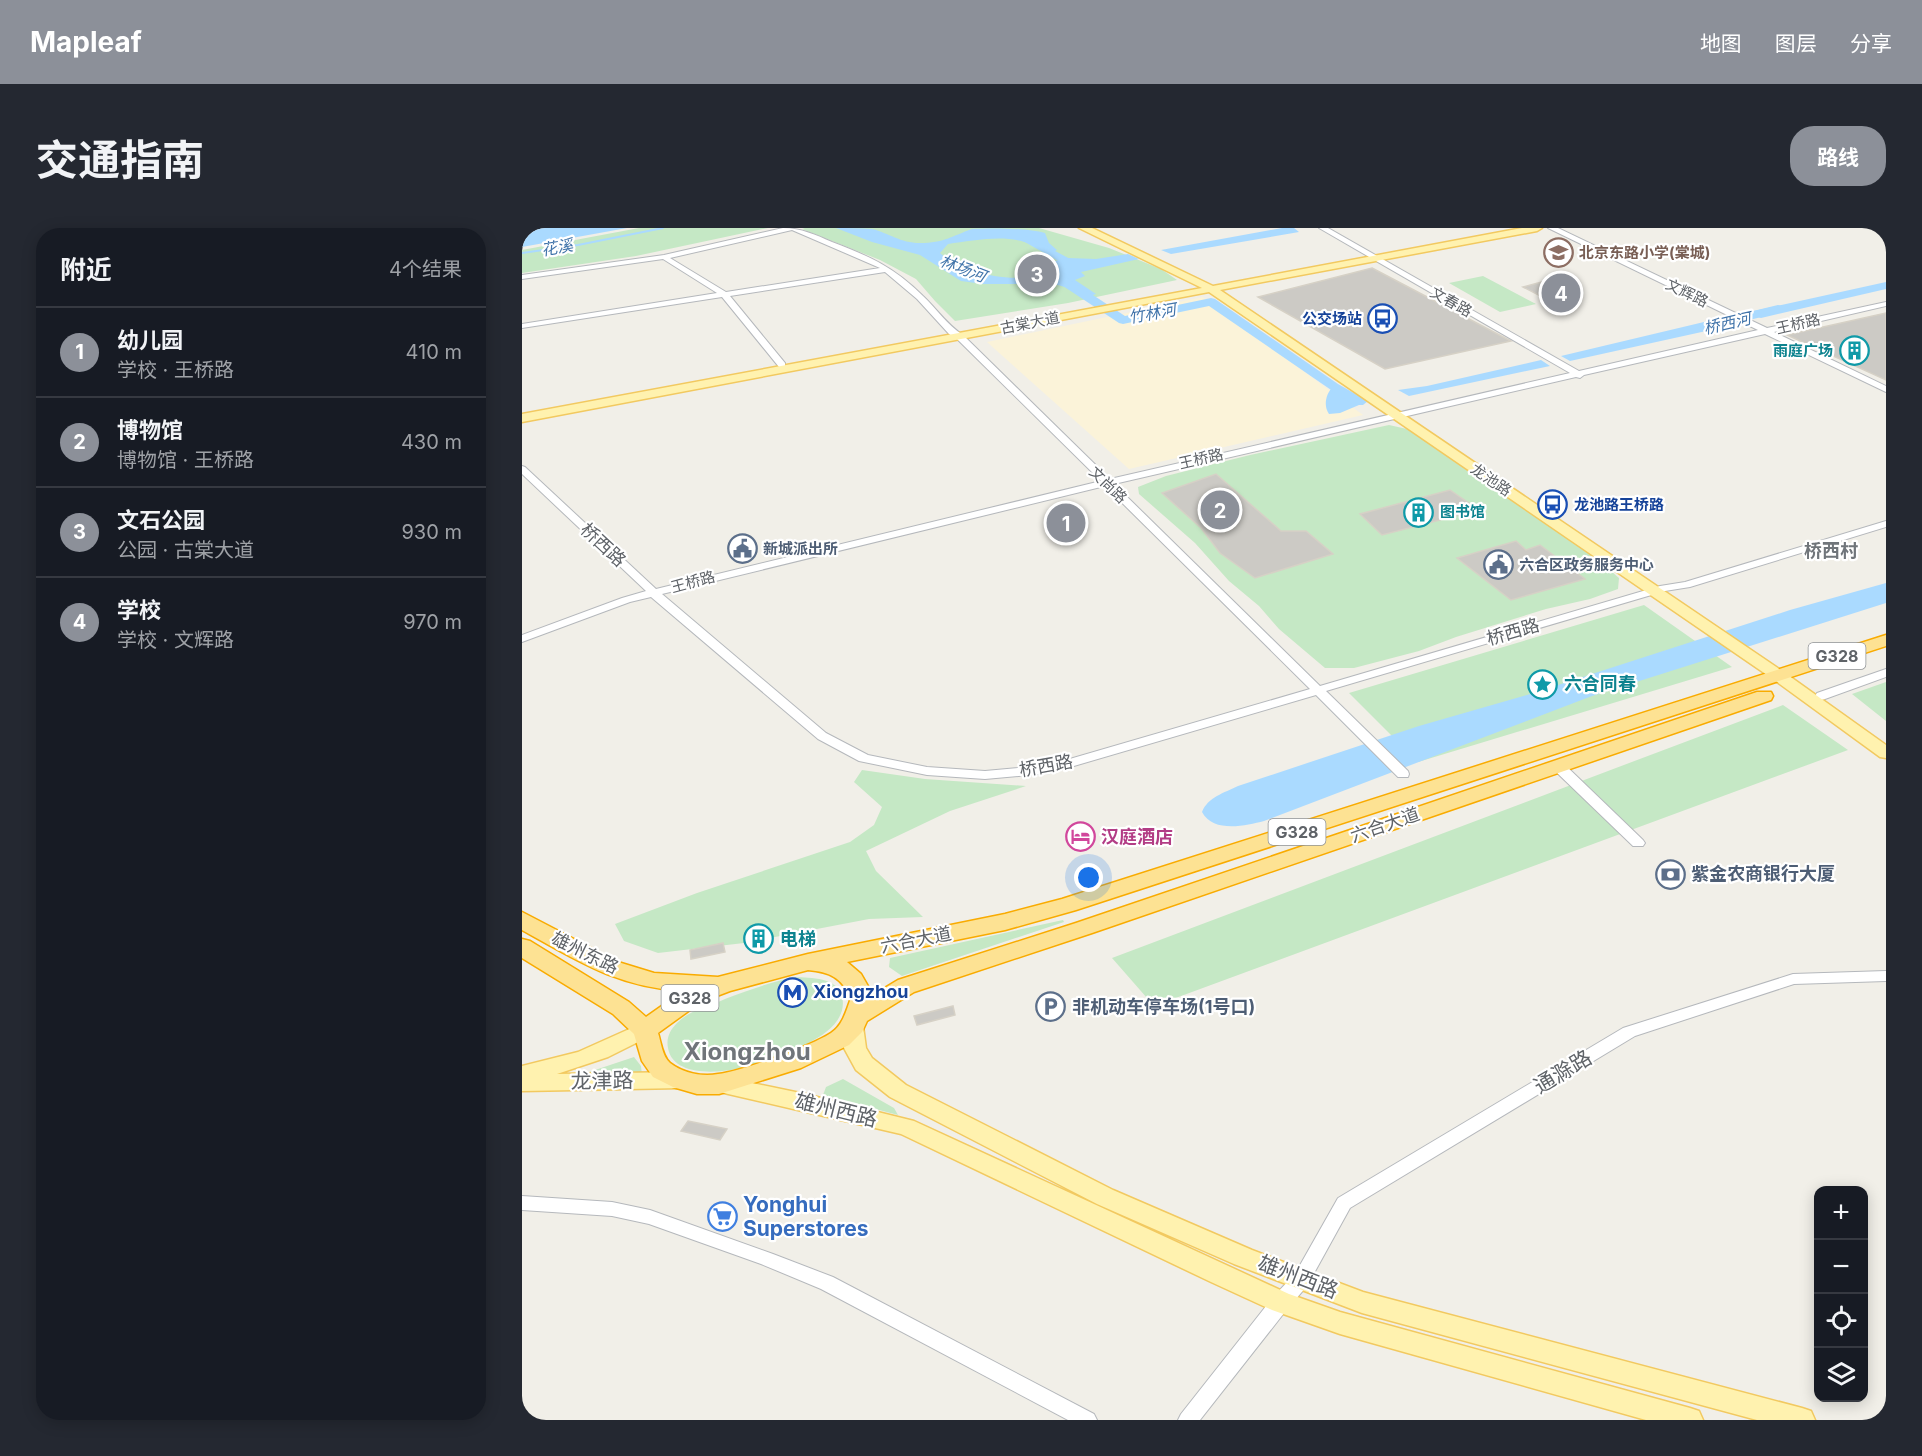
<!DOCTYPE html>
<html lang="zh">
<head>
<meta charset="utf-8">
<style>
	body { margin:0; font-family:Inter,"Noto Sans SC",sans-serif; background:#242831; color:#f1f3f6 }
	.controls { position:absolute; right:18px; bottom:18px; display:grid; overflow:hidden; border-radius:12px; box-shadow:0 3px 15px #0003 }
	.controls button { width:54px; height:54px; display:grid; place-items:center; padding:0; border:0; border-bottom:2px solid #363941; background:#171b24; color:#f1f3f6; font:30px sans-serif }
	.you { position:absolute; left:567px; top:650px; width:21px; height:21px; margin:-15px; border:4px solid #fff; border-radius:50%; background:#1a73e8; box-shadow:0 0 0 9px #1a73e833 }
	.badge { display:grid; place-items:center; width:39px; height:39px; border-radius:50%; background:#8c9099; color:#fff; font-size:20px; font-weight:700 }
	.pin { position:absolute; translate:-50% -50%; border:3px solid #fff; box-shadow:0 2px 6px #0006 }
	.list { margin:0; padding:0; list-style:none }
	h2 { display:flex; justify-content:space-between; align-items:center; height:78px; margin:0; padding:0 24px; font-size:26px }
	h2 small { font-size:20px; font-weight:400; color:#9ea1a6 }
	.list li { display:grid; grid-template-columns:39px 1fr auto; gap:18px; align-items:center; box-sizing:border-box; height:90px; padding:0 24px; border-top:2px solid #363941 }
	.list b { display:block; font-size:22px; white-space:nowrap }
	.list p { margin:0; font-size:20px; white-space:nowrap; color:#9ea1a6 }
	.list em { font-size:20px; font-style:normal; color:#9ea1a6 }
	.icon { flex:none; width:33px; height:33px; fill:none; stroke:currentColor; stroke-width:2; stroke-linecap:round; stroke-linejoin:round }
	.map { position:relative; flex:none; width:1364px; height:1192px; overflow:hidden; border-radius:24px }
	header { display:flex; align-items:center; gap:36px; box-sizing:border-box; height:84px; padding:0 30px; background:#8c9099; color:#fff }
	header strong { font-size:28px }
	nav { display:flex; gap:33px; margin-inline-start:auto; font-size:21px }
	.intro { display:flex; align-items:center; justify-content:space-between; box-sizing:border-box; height:144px; padding:0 36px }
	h1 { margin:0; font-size:42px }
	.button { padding:15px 27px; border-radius:24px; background:#8c9099; color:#fff; font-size:21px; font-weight:700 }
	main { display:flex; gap:36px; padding:0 36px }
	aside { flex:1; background:#171b24; border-radius:24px; box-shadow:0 3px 15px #0003 }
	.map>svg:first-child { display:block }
	.green { fill:#c5e8c5 }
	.sand { fill:#fbf3d9 }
	.water { fill:#aadaff }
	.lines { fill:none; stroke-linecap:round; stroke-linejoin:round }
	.stream { stroke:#aadaff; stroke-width:2 }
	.river { fill:#aadaff; fill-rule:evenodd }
	.building { fill:#cccac5; stroke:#d6d1c6; stroke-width:1.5 }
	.minor-casing { stroke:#b5b8bc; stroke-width:2 }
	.major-casing { stroke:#f2c960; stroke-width:3 }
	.highway-casing { stroke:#f9ab00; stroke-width:3 }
	.minor { fill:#fff; fill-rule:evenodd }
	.major { fill:#fff2af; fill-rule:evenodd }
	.highway { fill:#fde293; fill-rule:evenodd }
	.labels { text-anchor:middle; stroke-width:4.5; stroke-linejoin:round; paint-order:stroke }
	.far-education-label { font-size:15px; font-weight:bold; fill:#785e54; stroke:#fff; text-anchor:start }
	.far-street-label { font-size:15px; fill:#5f6368; stroke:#fff }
	.far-transit-label { font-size:15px; font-weight:bold; fill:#164399; stroke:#fff; text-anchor:end }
	.far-culture-label { font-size:15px; font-weight:bold; fill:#0d838f; stroke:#fff; text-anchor:end }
	.far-service-label { font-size:15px; font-weight:bold; fill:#4e5e75; stroke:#fff; text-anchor:start }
	.far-water-label { font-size:16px; font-style:italic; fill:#4174aa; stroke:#fff }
	.shield { fill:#fff; stroke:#8f9295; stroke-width:1.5 }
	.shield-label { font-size:16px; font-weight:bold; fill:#5f6368 }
	.street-label { font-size:18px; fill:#5f6368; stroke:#fff }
	.far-quarter-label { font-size:18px; font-weight:bold; fill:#70757a; stroke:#fff }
	.culture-label { font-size:18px; font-weight:bold; fill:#0d838f; stroke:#fff; text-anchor:start }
	.hotel-label { font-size:18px; font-weight:bold; fill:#b23c85; stroke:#fff; text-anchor:start }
	.service-label { font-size:18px; font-weight:bold; fill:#4e5e75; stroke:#fff; text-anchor:start }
	.transit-label { font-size:18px; font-weight:bold; fill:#164399; stroke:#fff; text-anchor:start }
	.near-street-label { font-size:21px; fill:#5f6368; stroke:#fff }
	.near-shop-label { font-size:21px; font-weight:bold; fill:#366cbe; stroke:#fff; text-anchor:start }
	.district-label { font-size:24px; font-weight:bold; fill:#70757a; stroke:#fff }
</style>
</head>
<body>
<header>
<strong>Mapleaf</strong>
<nav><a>地图</a><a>图层</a><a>分享</a></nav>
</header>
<div class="intro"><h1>交通指南</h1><a class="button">路线</a></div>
<main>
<aside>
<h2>附近<small>4个结果</small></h2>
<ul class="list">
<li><span class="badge">1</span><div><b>幼儿园</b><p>学校 · 王桥路</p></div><em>410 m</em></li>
<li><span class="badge">2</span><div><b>博物馆</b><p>博物馆 · 王桥路</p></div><em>430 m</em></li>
<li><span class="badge">3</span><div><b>文石公园</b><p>公园 · 古棠大道</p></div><em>930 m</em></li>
<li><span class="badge">4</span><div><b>学校</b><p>学校 · 文辉路</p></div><em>970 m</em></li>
</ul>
</aside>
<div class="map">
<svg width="1364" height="1192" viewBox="0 0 1364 1192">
	<rect width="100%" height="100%" fill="#f1efe8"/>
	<!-- green -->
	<path class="green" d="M117 0H246L114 28 0 45V22Z
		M283 0H517L587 20 639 41 655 52 546 75 433 93 413 73 394 51 358 32 280 1Z
		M961 48 1014 76 978 84 927 55Z
		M867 197 885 201 1075 331 1097 350 1096 361 1068 371 1024 381 934 409 897 423 832 440H803L757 401 737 378 707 353 673 315 617 266 616 259 644 248 728 227Z
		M1122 377 1210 439 896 534 827 465Z
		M1364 454V493L1330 466Z
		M1261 477 1326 522 632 778 590 730Z
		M340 542 403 551 504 558 428 583 344 623 354 643 401 689 347 691 222 715 136 725 102 713 93 696 175 665 328 614 352 597 360 579 332 554Z
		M541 692 542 694 380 748 367 739 368 730Z
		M273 749C289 750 315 749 320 768 330 809 254 828 226 838 204 845 151 851 146 820 144 810 148 802 155 795 169 781 186 779 203 771 227 762 249 754 273 749Z
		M112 829 119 838 120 847 62 848 67 844Z
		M321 851 372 880 376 887 301 867 304 859Z"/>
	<!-- sand -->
	<path class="sand" d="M681 69 841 187 607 241 465 114Z"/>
	<!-- water -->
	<path class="water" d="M0 0H105L0 19Z
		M314 0C325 0 339 0 350 1 367 5 378 15 398 15 422 15 430 8 450 1 468 0 506 0 523 5L527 15 535 22 525 27C500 2 458 12 426 16L418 25C442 47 508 61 533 38V33L546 30 574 31 606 26 617 31 559 44 563 48 553 52 574 66 561 70 543 59 532 56H461L439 53 398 27 350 14Z
		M760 0H772L777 4 649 26 639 22Z
		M1364 54V61L1239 90 1223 85Z
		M1203 89 1216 96 1048 133 1039 128Z
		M1019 132 1028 138 887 168 876 162 905 158Z
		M811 159 823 164 837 177 818 185 807 186C801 178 804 165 811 159Z
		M1364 355V375L1070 468 742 593C723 598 691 605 680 584 686 569 702 565 716 558L897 498 1005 467 1268 382Z"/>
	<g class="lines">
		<!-- stream -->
		<path class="stream" d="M0 25 56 17 141 0"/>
		<!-- river -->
		<path class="river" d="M505 8 550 32 552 34 545 50 603 88 689 70 693 71 816 156 846 173 841 177H831L687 78 601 96 597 95 535 54 533 51 540 35 501 13 499 11Z
			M1256 77 1260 78 1262 81 1260 84 1182 103 1176 99 1177 96Z"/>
	</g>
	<!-- building -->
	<path class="building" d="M850 40 985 111 989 113 863 141 736 69Z
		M1023 53 1053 68 1030 74 1001 59Z
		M1364 85V152L1265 107Z
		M694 246 759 303H784L811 326 733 350 698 325 679 300 640 265Z
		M928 262 957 282 860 307 838 286Z
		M994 313 1004 322 1018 317 1063 351 989 372 935 330Z
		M201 715 203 724 169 731 168 722Z
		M431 778 433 787 395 797 392 788Z
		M166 893 205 901 198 912 159 903Z"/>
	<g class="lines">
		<defs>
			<path id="minor" d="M261 0C279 0 294 7 310 14 347 28 372 39 401 68 415 81 425 97 441 107L588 251 1048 145 797 0H806L1057 143 1236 102 1026 0H1036L1245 100 1364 74V78L1252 104 1364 158V164L1243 106 1062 147 1058 150 1054 149 592 256 798 458 1138 358 1163 354 1364 293V299L1168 359 1143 363 804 463 886 543 887 546 886 549H876L794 467 528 545 463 551 405 547 337 533 296 511 129 369 108 374 0 414V407L100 370 124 363 0 246V238L3 239 134 361 579 253 435 111 427 106 395 71 363 44 208 68 263 135V139H257L200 69 0 100V96L195 65 141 31 0 51V47L142 27ZM270 2 358 40 204 64 148 30ZM583 258 788 461 527 537 463 543 405 539 346 527 304 505 140 366Z
				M1364 441V449L1303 471 1299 472 1293 468 1295 465Z
				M1036 534 1041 535 1121 612 1123 615 1121 618H1111L1031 541 1030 538Z
				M1364 743V753L1272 756 1113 808 828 980 785 1058 766 1080 678 1192H656L659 1186 752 1068 773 1046 816 970 1101 800 1271 746Z
				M0 968 90 974 128 982 251 1026 311 1049 572 1186 575 1192H546L299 1061 239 1036 127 996 90 988 0 982Z"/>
			<path id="major" d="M557 0H570L691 58 1000 0H1020L1015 3 698 62 1263 445 1364 517V530L1358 529 1251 451 687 64 0 194V186L680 60Z
				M331 790 338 793 341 798 344 820 350 830 384 857 591 962 730 1022 841 1064 1280 1180 1289 1183 1293 1192H1235L840 1085 712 1036 575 976 368 869 334 842 322 820 321 798 324 793Z
				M123 794 130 797 133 802 130 807 86 829 35 846 160 844 168 846 171 852 168 858 160 860 0 863V838L56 824Z
				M197 848 283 866 392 893 767 1066 818 1084 1168 1180 1177 1183 1181 1192H1124L818 1106 750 1082 689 1054 379 906 189 862 186 856 189 850Z"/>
			<path id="highway" d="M1364 407V418L554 682 483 702 325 734 339 746 351 767 376 752 554 695 1235 464H1249L1251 468 1249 472 570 705 392 764 345 793 340 804 327 817 279 840 197 866H175L151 859 131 849 120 833 112 806 91 786 0 730V711L8 713 107 774 124 789 161 763C95 759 56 733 0 702V684L96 734 132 745 196 749 286 726 483 686 540 671ZM286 742C308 744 319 749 329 770 324 783 321 797 309 805 289 818 220 843 196 846 180 849 161 845 148 835 140 828 139 814 136 805L179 774 208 763Z"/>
		</defs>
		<!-- minor casing -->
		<use href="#minor" class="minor-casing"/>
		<!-- major casing -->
		<use href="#major" class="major-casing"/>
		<!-- highway casing -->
		<use href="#highway" class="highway-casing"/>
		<!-- minor -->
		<use href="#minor" class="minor"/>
		<!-- major -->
		<use href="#major" class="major"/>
		<!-- highway -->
		<use href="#highway" class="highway"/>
	</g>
	<!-- icons -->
	<defs>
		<symbol id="school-ring" viewBox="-11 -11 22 22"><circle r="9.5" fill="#fff" stroke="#8d6e63" stroke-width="1.5"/><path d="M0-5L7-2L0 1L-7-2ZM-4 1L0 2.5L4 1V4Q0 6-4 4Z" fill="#8d6e63"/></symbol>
		<symbol id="bus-ring" viewBox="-11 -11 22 22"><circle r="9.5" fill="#fff" stroke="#1a4fb4" stroke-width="1.5"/><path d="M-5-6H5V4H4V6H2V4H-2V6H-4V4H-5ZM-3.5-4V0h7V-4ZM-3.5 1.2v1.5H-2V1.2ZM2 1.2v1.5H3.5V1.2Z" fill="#1a4fb4"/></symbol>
		<symbol id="building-ring" viewBox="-11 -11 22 22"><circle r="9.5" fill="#fff" stroke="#0f9aa8" stroke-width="1.5"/><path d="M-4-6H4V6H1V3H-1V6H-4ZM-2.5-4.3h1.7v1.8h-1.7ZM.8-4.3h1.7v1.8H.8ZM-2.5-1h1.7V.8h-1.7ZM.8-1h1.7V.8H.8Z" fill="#0f9aa8"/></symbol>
		<symbol id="civic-ring" viewBox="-11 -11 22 22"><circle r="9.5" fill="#fff" stroke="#5c6f8a" stroke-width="1.5"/><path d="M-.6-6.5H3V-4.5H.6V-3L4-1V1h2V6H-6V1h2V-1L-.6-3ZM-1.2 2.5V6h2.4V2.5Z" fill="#5c6f8a"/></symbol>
		<symbol id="sight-ring" viewBox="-11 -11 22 22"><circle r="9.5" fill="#fff" stroke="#0f9aa8" stroke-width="1.5"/><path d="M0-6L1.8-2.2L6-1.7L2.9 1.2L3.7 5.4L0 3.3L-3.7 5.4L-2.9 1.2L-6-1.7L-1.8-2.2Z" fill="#0f9aa8"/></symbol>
		<symbol id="hotel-ring" viewBox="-11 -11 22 22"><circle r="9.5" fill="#fff" stroke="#d1479c" stroke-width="1.5"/><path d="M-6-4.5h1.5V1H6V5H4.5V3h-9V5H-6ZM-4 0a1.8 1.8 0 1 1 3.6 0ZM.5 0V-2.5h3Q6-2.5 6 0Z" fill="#d1479c"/></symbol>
		<symbol id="bank-ring" viewBox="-11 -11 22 22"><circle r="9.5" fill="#fff" stroke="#5c6f8a" stroke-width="1.5"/><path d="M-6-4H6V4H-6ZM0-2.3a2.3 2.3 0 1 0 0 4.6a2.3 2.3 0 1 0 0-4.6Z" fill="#5c6f8a"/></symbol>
		<symbol id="metro-ring" viewBox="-11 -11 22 22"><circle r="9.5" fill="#fff" stroke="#1a4fb4" stroke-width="1.5"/><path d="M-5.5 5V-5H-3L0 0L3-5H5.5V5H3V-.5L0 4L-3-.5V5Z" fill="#1a4fb4"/></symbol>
		<symbol id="parking-ring" viewBox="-11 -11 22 22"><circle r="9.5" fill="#fff" stroke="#5c6f8a" stroke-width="1.5"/><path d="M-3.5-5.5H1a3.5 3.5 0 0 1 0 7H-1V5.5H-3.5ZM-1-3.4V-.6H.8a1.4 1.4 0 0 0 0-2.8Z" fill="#5c6f8a"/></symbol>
		<symbol id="supermarket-ring" viewBox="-11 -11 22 22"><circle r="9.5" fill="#fff" stroke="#3f7fe0" stroke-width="1.5"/><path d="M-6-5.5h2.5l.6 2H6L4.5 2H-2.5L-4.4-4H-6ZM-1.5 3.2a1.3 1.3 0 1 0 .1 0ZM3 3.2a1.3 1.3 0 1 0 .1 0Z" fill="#3f7fe0"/></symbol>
	</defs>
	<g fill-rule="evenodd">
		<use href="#school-ring" x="1020" y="8" width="33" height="33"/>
		<use href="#bus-ring" x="844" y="74" width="33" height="33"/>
		<use href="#building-ring" x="1316" y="106" width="33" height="33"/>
		<use href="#bus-ring" x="1014" y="260" width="33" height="33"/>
		<use href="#building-ring" x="880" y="268" width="33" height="33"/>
		<use href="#civic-ring" x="204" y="304" width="33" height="33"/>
		<use href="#civic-ring" x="960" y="320" width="33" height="33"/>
		<use href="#sight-ring" x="1004" y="440" width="33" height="33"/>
		<use href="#hotel-ring" x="542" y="592" width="33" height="33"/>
		<use href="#bank-ring" x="1132" y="630" width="33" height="33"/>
		<use href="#building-ring" x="220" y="694" width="33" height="33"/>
		<use href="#metro-ring" x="254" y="748" width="33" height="33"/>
		<use href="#parking-ring" x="512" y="762" width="33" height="33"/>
		<use href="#supermarket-ring" x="184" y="972" width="33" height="33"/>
	</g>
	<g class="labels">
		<!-- far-education labels -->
		<g class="far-education-label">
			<text x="1057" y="30">北京东路小学(棠城)</text>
		</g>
		<!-- far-street labels -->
		<g class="far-street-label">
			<text transform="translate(1165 65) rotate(26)" y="5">文辉路</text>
			<text transform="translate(929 74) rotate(29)" y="5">文春路</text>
			<text transform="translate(508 95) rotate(-11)" y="5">古棠大道</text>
			<text transform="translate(1276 96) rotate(-13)" y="5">王桥路</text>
			<text transform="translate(679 231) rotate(-13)" y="5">王桥路</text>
			<text transform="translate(969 252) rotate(34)" y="5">龙池路</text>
			<text transform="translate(586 257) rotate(44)" y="5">文尚路</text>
			<text transform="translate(171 354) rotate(-15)" y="5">王桥路</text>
		</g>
		<!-- far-transit labels -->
		<g class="far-transit-label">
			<text x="840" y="96">公交场站</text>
			<text x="1052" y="282" text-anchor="start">龙池路王桥路</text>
		</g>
		<!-- far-culture labels -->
		<g class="far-culture-label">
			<text x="1311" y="128">雨庭广场</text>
			<text x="918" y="289" text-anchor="start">图书馆</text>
		</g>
		<!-- far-service labels -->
		<g class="far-service-label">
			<text x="241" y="326">新城派出所</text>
			<text x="997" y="342">六合区政务服务中心</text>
		</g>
		<!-- far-water labels -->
		<g class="far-water-label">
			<text transform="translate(35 19) rotate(-10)" y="6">花溪</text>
			<text transform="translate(441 40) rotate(21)" y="6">林场河</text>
			<text transform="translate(630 85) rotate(-10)" y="6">竹林河</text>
			<text transform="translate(1205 95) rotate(-13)" y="6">桥西河</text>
		</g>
		<!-- shield labels -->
		<g class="shield">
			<rect x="1286.5" y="415" width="57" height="26" rx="4.5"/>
			<rect x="746.5" y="591" width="57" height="26" rx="4.5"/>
			<rect x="139.5" y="757" width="57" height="26" rx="4.5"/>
		</g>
		<g class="shield-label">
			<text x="1315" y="434">G328</text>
			<text x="775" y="610">G328</text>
			<text x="168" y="776">G328</text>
		</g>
		<!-- street labels -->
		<g class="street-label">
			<text transform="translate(81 317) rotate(43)" y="6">桥西路</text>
			<text transform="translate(991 404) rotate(-16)" y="6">桥西路</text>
			<text transform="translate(524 538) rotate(-10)" y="6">桥西路</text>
			<text transform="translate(863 597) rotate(-19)" y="6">六合大道</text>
			<text transform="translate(394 712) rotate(-11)" y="6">六合大道</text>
			<text transform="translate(63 725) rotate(26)" y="6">雄州东路</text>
		</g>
		<!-- far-quarter labels -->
		<g class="far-quarter-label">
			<text x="1309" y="329">桥西村</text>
		</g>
		<!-- culture labels -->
		<g class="culture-label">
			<text x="1042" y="462">六合同春</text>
			<text x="258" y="717">电梯</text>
		</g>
		<!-- hotel labels -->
		<g class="hotel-label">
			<text x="579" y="615">汉庭酒店</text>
		</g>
		<!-- service labels -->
		<g class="service-label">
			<text x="1169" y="652">紫金农商银行大厦</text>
			<text x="550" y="785">非机动车停车场(1号口)</text>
		</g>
		<!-- transit labels -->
		<g class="transit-label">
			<text x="291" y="770">Xiongzhou</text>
		</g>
		<!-- near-street labels -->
		<g class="near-street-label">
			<text transform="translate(1041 844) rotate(-31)" y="7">通滁路</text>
			<text transform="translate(80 853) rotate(-1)" y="7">龙津路</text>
			<text transform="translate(314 882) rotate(14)" y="7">雄州西路</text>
			<text transform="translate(776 1049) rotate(21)" y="7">雄州西路</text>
		</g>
		<!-- near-shop labels -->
		<g class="near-shop-label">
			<text x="221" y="984">Yonghui<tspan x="221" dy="24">Superstores</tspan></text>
		</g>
		<!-- district labels -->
		<g class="district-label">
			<text x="225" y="832">Xiongzhou</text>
		</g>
	</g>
</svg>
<div class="controls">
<button>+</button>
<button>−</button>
<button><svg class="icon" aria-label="locate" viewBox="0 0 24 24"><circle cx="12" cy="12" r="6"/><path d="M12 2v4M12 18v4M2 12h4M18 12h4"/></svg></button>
<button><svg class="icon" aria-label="layers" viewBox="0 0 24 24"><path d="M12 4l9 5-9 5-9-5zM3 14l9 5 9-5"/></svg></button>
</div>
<div class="you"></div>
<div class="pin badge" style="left:544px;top:295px">1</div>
<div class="pin badge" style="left:698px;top:282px">2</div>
<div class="pin badge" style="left:515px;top:46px">3</div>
<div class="pin badge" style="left:1039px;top:65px">4</div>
</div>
</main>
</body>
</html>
